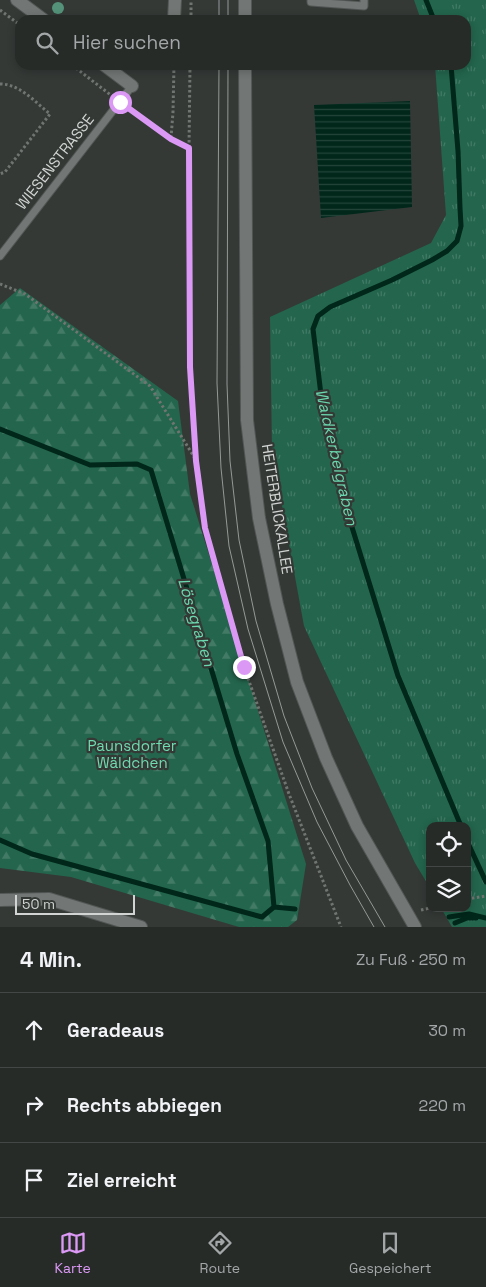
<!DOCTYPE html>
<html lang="de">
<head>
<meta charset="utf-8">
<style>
	body { margin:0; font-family:"Space Grotesk",sans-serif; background:#333734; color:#f1f3f6 }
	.controls { position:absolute; right:15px; bottom:15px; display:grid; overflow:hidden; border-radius:10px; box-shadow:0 2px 8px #0003 }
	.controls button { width:45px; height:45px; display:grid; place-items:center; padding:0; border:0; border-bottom:1px solid #434745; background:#272b28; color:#f1f3f6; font:25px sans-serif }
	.scale { position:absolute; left:15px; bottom:12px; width:120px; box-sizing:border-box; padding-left:5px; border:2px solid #d1d4d2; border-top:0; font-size:14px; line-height:18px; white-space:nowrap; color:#d1d4d2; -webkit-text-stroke:4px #343936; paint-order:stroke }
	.stop { position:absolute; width:15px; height:15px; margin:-11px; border:4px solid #db99f5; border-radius:50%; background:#fff }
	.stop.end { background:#db99f5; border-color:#fff; box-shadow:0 1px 5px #0008 }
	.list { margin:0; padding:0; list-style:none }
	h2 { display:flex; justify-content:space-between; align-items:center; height:65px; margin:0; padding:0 20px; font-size:21px }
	h2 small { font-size:16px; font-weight:400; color:#a4a7a8 }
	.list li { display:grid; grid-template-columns:32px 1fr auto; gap:15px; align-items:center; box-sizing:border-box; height:75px; padding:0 20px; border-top:1px solid #434745 }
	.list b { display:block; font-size:19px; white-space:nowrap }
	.list em { font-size:16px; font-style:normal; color:#a4a7a8 }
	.icon { flex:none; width:28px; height:28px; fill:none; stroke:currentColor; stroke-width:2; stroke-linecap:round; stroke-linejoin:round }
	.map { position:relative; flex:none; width:486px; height:927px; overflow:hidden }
	.search { position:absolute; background:#272b28; box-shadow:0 2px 8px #0003; left:15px; right:15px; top:15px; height:55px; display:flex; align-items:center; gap:12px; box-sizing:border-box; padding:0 18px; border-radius:15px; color:#a4a7a8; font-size:19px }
	.sheet { height:290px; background:#272b28 }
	nav { display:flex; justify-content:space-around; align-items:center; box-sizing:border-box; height:70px; border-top:1px solid #434745; background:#272b28; font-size:14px; color:#a4a7a8 }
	nav a { display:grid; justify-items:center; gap:2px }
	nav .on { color:#db99f5 }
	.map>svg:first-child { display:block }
	.grass { fill:url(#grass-tufts) }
	.forest { fill:url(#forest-firs) }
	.water { fill:url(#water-rules) }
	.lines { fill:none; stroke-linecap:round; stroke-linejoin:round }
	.stream { stroke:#00271a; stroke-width:5 }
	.lane-casing { stroke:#525654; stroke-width:9 }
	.street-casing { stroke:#525654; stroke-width:14 }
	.secondary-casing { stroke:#525654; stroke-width:14 }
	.path { stroke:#717572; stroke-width:3; stroke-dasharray:2.5 2.5; stroke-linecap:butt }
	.lane { stroke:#727775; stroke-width:7 }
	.street { stroke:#727775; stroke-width:12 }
	.secondary { stroke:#727775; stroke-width:12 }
	.tram { stroke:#959996; stroke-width:1 }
	.tree { fill:#54927a }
	.route { stroke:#db99f5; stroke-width:6 }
	.labels { text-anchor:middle; stroke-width:4.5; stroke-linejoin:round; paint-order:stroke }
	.street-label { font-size:15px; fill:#d1d4d2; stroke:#343936 }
	.park-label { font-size:15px; fill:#6fdbb1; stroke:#343936 }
	.water-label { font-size:16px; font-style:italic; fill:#6bd7ae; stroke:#343936 }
</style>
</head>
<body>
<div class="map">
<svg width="486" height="927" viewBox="0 0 486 927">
	<defs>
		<pattern id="grass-tufts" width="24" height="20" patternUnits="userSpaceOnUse" patternTransform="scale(1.25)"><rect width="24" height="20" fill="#23654d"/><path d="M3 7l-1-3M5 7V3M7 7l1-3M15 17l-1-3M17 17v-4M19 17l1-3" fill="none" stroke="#427a66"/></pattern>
		<pattern id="forest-firs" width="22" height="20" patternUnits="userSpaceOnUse" patternTransform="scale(1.25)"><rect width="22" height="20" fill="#23654d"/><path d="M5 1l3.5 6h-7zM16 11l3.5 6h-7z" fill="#427a66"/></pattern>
		<pattern id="water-rules" width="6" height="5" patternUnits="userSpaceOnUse" patternTransform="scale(1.25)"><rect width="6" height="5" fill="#00271a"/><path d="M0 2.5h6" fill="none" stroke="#24453a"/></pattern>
	</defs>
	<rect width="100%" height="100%" fill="#343936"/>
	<!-- grass -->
	<path class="grass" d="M414 0H486V927H452L441 908H467V826H430V888L415 863 304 626 272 451 270 317 431 243 446 215 435 65H466V20H421Z"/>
	<!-- forest -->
	<path class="forest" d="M20 288 178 401 190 494 306 864 297 920 288 927H239L71 877 0 868V305Z"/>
	<!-- water -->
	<path class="water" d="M410 101 412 207 321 218 314 105Z"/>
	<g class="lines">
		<!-- stream -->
		<path class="stream" d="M426 0 434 20
			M451 65 458 151 460 208 461 226 457 241 447 251 432 260 392 280 330 307 318 316 313 329 323 411 347 511 398 676 461 826
			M0 429 90 465 137 464 151 470 237 754 268 841 274 907 295 909
			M0 840 32 854 262 917 274 907
			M467 841 486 882
			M449 917 469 914 486 918
			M455 923 467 918H476"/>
		<defs>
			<path id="lane" d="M311 0V2L364 6V0
				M0 256 132 86"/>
			<path id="street" d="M17 0 44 20
				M174 20 175 0
				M104 65 132 86
				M0 900 49 899 141 927"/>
			<path id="secondary" d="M245 0V20
				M245 65 247 420 259 518 277 604 297 682 326 758 357 826 415 927"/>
		</defs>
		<!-- lane casing -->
		<use href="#lane" class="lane-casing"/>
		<!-- street casing -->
		<use href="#street" class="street-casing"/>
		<!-- secondary casing -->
		<use href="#secondary" class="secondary-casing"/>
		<!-- path -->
		<path class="path" d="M0 10 20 25
			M191 20V0
			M72 65 112 96
			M190 65 189 148 190 367 196 461 205 527 244 667 289 794 341 927
			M0 84C20 84 35 102 50 114L5 172 0 174
			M127 107 171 139 189 148
			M171 138 173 112 174 65
			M0 284 25 294 150 386 196 460
			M467 899 486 896
			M421 910 430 908"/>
		<!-- lane -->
		<use href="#lane" class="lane"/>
		<!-- street -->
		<use href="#street" class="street"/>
		<!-- secondary -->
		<use href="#secondary" class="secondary"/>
		<!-- tram -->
		<path class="tram" d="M219 20V0
			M228 20V0
			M219 65 217 383 221 468 229 546 248 629 283 742 317 822 350 885 374 927
			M228 65 227 384 230 461 239 540 256 621 284 716 312 788 346 860 385 927"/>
	</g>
	<!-- trees -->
	<circle class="tree" cx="58" cy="8" r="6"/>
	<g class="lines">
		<!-- route -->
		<path class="route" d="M120 102 171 139 189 148 190 367 196 461 205 528 244 667"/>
	</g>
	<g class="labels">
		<!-- street labels -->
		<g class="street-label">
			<text transform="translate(55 162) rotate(-52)" y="5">WIESENSTRASSE</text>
			<text transform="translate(277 509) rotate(81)" y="5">HEITERBLICKALLEE</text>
		</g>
		<!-- park labels -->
		<g class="park-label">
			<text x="132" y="751">Paunsdorfer<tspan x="132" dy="17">Wäldchen</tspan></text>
		</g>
		<!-- water labels -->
		<g class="water-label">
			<text transform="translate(337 457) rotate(77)" y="6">Waldkerbelgraben</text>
			<text transform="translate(197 622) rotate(73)" y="6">Lösegraben</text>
		</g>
	</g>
</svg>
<div class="controls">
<button><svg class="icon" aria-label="locate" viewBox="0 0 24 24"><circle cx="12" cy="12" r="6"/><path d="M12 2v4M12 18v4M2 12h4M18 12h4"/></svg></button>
<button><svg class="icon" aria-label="layers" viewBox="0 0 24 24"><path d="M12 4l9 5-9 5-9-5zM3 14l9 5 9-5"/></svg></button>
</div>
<div class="scale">50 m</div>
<div class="stop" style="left:120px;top:102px"></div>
<div class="stop end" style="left:244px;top:667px"></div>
<div class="search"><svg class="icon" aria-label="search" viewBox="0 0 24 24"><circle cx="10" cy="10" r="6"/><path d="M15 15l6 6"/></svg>Hier suchen</div>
</div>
<section class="sheet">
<h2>4 Min.<small>Zu Fuß · 250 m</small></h2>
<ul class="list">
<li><svg class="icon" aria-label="ahead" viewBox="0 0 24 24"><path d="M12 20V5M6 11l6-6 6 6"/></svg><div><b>Geradeaus</b></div><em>30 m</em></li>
<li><svg class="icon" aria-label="right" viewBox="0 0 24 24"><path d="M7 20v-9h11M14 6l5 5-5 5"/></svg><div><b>Rechts abbiegen</b></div><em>220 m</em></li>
<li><svg class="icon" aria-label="arrive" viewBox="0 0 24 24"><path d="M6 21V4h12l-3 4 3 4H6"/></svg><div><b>Ziel erreicht</b></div></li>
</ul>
</section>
<nav>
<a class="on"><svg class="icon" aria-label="map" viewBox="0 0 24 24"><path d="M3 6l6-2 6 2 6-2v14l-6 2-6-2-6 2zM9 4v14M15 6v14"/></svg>Karte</a>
<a><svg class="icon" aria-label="directions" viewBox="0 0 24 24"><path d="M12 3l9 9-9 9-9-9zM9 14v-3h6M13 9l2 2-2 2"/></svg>Route</a>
<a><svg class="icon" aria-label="saved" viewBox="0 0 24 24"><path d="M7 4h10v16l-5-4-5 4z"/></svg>Gespeichert</a>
</nav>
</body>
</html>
